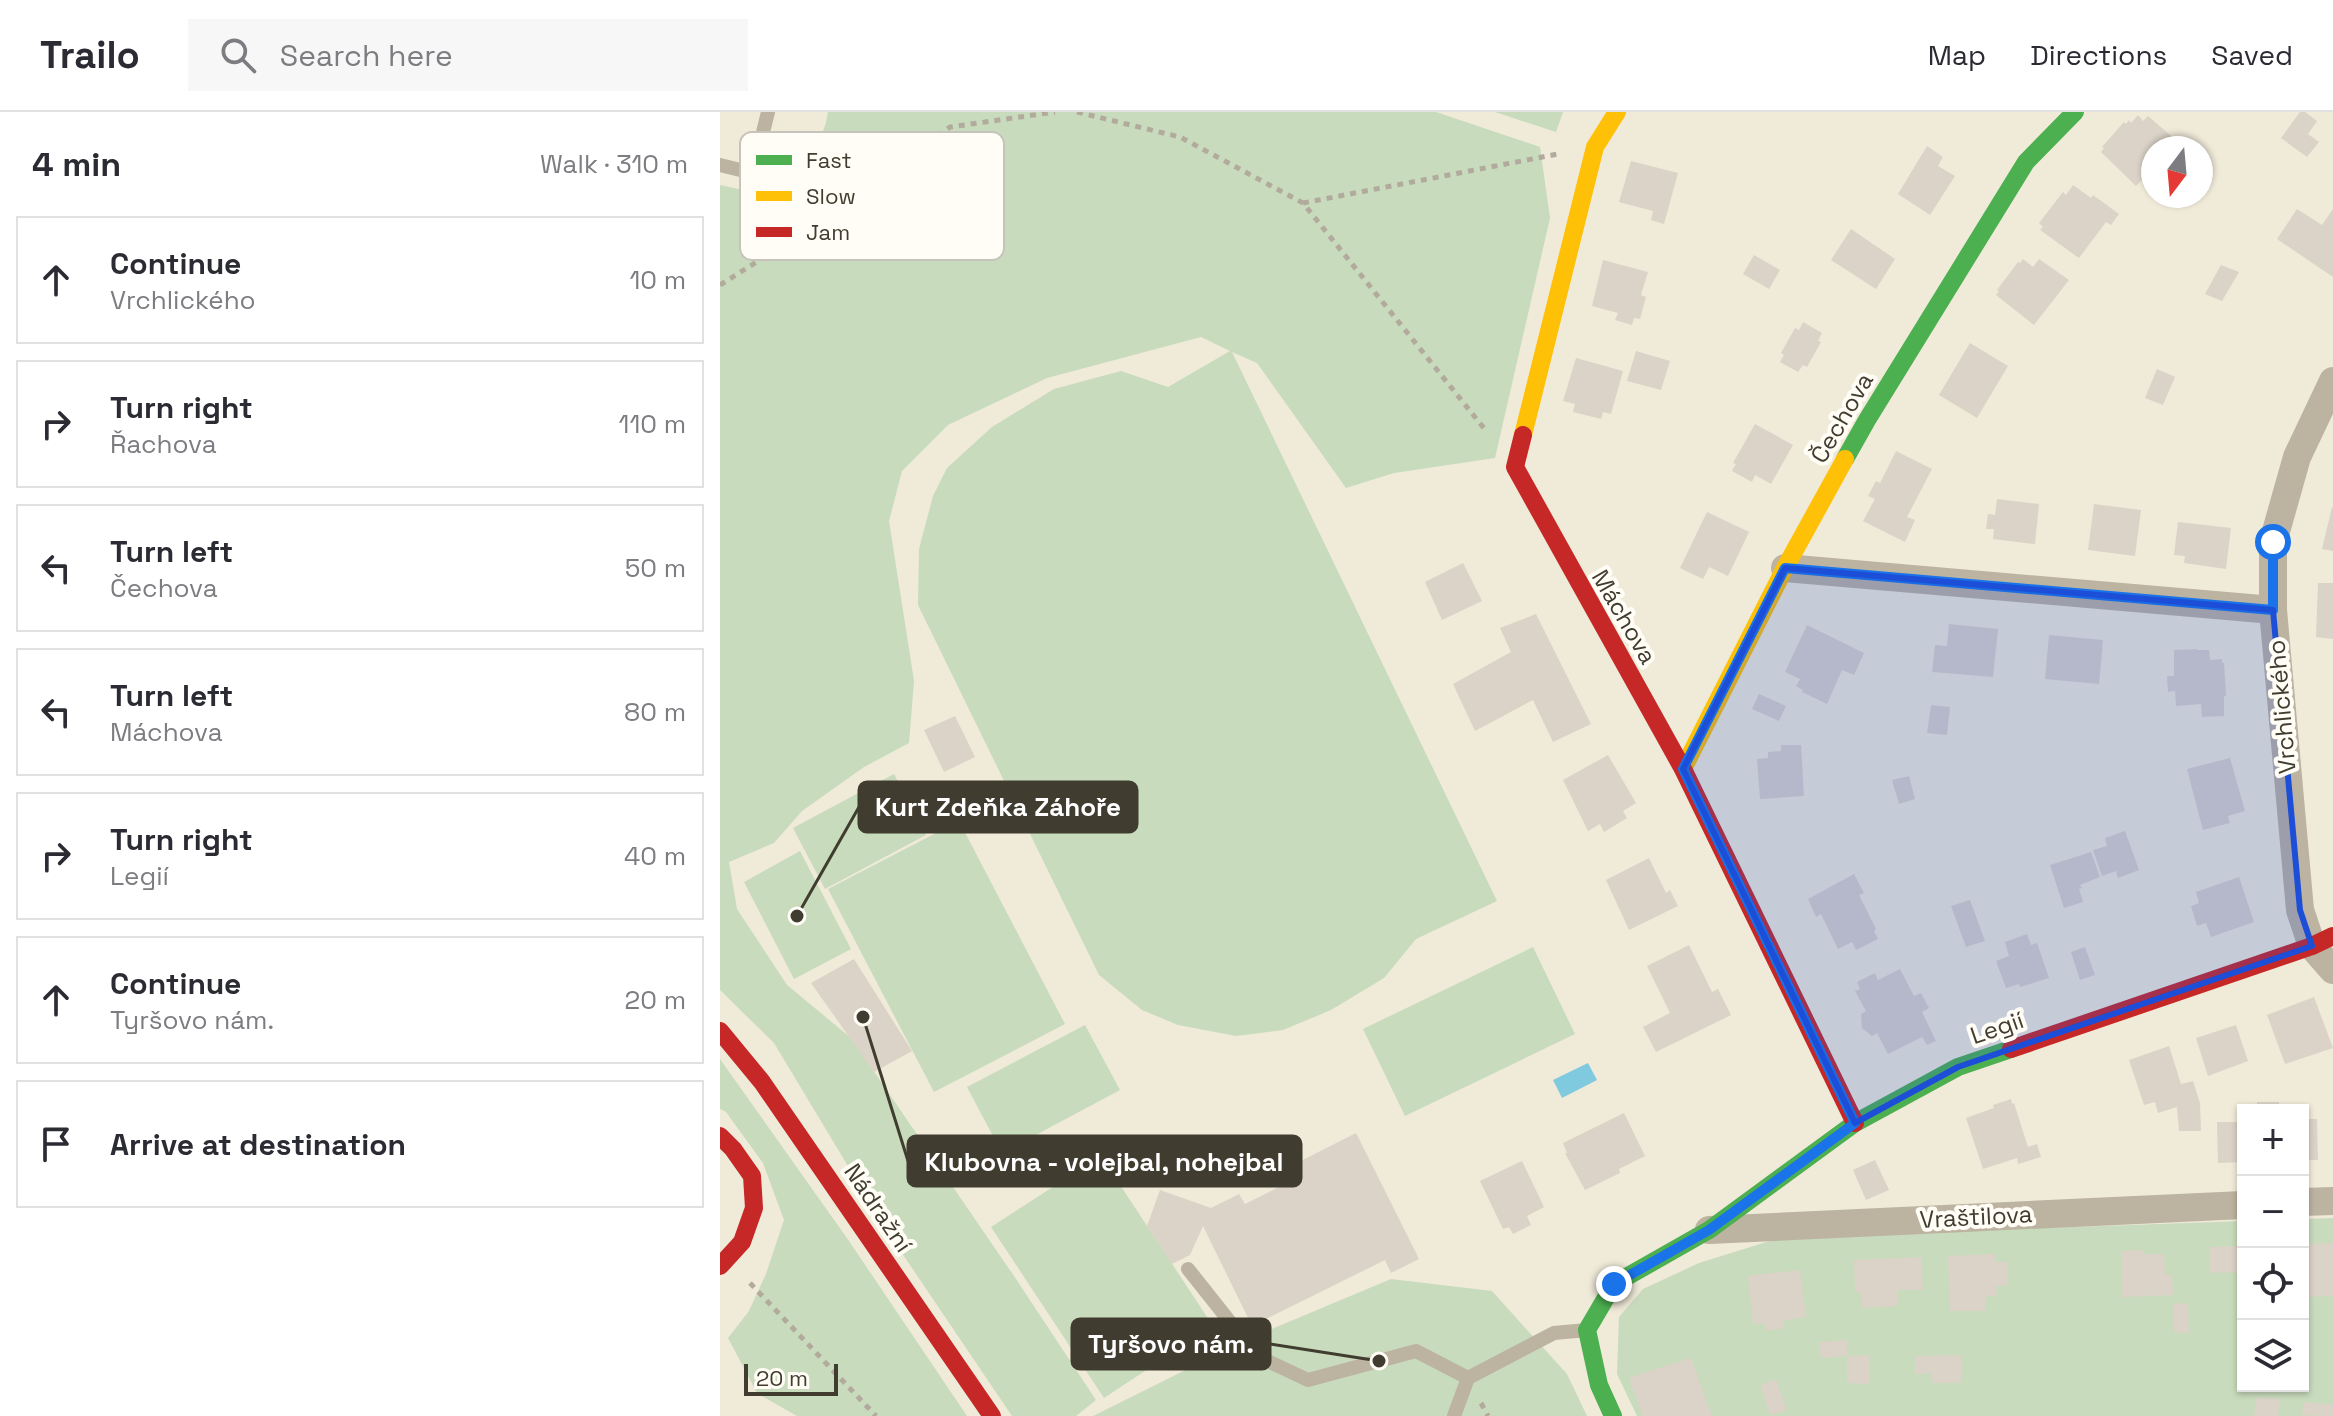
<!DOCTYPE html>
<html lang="en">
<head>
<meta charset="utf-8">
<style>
	body { margin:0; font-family:"Space Grotesk",sans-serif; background:#f7f7f7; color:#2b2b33 }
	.controls { position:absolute; right:24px; bottom:24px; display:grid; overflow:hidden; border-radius:0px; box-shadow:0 2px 6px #0004 }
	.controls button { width:72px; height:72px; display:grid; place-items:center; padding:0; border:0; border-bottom:2px solid #e1e1e2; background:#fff; color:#2b2b33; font:40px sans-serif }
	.compass { position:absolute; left:1421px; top:24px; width:72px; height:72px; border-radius:50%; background:#fff; box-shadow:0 2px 6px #0004; rotate:196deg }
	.scale { position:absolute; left:24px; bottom:20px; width:94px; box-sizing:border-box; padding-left:8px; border:4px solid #403c2f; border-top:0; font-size:22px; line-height:28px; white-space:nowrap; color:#403c2f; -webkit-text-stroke:6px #fffdf6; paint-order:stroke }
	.stop { position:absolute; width:24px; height:24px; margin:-18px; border:6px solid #1a73e8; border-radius:50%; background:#fff }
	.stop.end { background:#1a73e8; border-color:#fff; box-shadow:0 2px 8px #0008 }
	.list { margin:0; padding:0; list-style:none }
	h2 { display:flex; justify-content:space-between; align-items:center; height:104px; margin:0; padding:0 32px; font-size:34px }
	h2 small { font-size:26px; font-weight:400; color:#7c7c81 }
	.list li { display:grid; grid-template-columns:52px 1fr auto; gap:24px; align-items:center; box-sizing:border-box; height:128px; margin:0 16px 16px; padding:0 16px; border:2px solid #e1e1e2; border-radius:0px }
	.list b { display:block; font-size:30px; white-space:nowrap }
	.list p { margin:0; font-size:26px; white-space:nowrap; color:#7c7c81 }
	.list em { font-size:26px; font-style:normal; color:#7c7c81 }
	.icon { flex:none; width:44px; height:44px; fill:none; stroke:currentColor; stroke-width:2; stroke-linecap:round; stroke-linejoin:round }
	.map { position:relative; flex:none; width:1613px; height:1304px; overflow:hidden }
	header { display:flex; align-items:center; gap:48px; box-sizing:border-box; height:112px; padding:0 40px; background:#fff; border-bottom:2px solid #e1e1e2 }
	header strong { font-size:38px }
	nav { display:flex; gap:44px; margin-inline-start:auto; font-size:28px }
	.search { width:560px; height:72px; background:#f7f7f7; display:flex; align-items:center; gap:20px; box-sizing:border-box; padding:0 28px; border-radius:0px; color:#7c7c81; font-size:30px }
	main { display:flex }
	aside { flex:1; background:#fff }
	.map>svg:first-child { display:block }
	.green { fill:#c8dbbc }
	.water { fill:#7fcade }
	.building { fill:#dbd3c7 }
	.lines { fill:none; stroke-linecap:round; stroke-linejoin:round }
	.path { stroke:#b2ab9d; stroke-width:5; stroke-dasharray:6 6; stroke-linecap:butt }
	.lane { stroke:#bcb3a1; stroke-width:14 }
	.street { stroke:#bcb3a1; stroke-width:28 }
	.fast { stroke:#4caf50; stroke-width:18 }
	.slow { stroke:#ffc107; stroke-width:18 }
	.jam { stroke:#c62828; stroke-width:18 }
	.route { stroke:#1a73e8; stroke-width:10 }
	.marked { fill:#1d4ed8; fill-opacity:0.2; stroke:#1d4ed8; stroke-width:6; stroke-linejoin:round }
	.labels { text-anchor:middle; stroke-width:8; stroke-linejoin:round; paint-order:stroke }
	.street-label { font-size:24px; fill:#403c2f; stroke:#fffdf6 }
	.key { fill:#fffdf6; stroke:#c6c3ba; stroke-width:2 }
	.key-label { font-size:22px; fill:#403c2f }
	.leader { fill:none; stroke:#403c2f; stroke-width:3 }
	.callout-dot { fill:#403c2f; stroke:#fffdf6; stroke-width:3 }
	.callout { fill:#403c2f; stroke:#403c2f; stroke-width:3 }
	.callout-label { font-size:26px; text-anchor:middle; font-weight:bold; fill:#fff }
</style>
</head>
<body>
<header>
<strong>Trailo</strong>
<div class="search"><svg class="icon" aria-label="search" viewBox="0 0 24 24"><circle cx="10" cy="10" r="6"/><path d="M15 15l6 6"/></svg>Search here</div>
<nav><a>Map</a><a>Directions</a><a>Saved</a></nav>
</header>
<main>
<aside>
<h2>4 min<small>Walk · 310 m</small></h2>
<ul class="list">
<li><svg class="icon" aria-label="ahead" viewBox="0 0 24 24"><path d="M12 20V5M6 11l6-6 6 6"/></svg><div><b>Continue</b><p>Vrchlického</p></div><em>10 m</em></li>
<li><svg class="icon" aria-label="right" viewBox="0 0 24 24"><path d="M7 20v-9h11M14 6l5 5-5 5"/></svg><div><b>Turn right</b><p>Řachova</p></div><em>110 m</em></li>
<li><svg class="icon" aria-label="left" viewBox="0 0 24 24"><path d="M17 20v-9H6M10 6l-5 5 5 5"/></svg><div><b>Turn left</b><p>Čechova</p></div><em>50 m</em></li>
<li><svg class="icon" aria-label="left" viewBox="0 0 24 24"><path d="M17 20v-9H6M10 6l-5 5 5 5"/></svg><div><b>Turn left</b><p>Máchova</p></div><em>80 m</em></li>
<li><svg class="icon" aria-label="right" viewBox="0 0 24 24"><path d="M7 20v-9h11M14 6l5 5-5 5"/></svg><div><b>Turn right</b><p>Legií</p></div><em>40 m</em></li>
<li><svg class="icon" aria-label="ahead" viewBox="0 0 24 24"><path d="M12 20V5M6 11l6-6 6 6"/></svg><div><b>Continue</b><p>Tyršovo nám.</p></div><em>20 m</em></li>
<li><svg class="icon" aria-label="arrive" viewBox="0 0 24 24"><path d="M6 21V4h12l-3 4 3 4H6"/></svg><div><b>Arrive at destination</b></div></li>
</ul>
</aside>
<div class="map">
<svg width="1613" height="1304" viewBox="0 0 1613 1304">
	<rect width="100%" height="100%" fill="#f0ead9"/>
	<!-- green -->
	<path class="green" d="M108 0H716L820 35 830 106 775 346 674 361 626 376 537 251 512 240 777 789 696 827 664 866 611 898 563 918 516 924 458 913 422 898 379 863 198 493 199 437 213 384 227 356 272 315 334 277 401 259 448 275 510 239 481 225 327 266 228 313 182 359 169 409 194 569 189 631 144 655 82 699 54 731 9 750 17 797 67 873 131 926 296 1167 376 1288 356 1304H292L167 1119 54 931 0 878V73L54 85 84 70 106 11Z
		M775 0H843L836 20Z
		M174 662 206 723 105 777 73 716Z
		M239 709 345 912 214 980 108 777Z
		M80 739 131 837 74 867 24 770Z
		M813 835 855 922 685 1004 643 917Z
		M365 913 400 978 282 1041 247 975Z
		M0 947 129 1129 247 1304H77L37 1281 8 1226 29 1199 46 1162 64 1108 43 1051 6 1000 0 997Z
		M381 1044 493 1214 384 1286 271 1115Z
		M1613 1106V1304H917L897 1262 899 1205 923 1177 979 1151 1053 1128 1211 1120 1523 1109V1274H1583V1107Z
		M671 1167 772 1179 847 1262 867 1304H373L530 1226Z"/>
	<!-- water -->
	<path class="water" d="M868 951 877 968 842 986 833 968Z"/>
	<!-- building -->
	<path class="building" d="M1580 0H1585L1597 9 1588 22 1599 30 1587 45 1561 26Z
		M1418 3 1423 9 1428 4 1457 29 1451 36H1433V56L1416 74 1381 40 1384 36 1382 35 1404 10 1406 12 1409 8 1411 11Z
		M1207 34 1223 45 1218 54 1235 64 1210 103 1178 82Z
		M911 49 958 61 944 112 931 108 933 99 899 90Z
		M1353 73 1371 86 1373 83 1399 102 1391 113 1386 110 1359 146 1320 118 1323 115 1319 111 1343 80 1346 83Z
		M1577 97 1602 113 1613 97V165L1557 127Z
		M1131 117 1175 147 1156 177 1111 148Z
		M1034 143 1060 158 1049 177 1023 162Z
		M1303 147 1313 155 1319 147 1349 168 1314 213 1276 183 1279 179 1277 178 1298 150 1300 151Z
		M883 148 928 160 921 183 926 185 920 207 914 206 912 213 895 208 898 201 872 194Z
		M1501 153 1519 160 1502 189 1485 182Z
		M1083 210 1102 221 1098 229 1101 230 1087 255 1083 253 1078 260 1060 250 1064 243 1061 241 1075 216 1079 218Z
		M1250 231 1288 254 1257 306 1219 283Z
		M916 239 950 249 941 278 907 269Z
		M856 246 903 259 891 302 883 300 881 307 853 300 855 292 843 289Z
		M1437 257 1455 265 1443 293 1425 286Z
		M1035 312 1073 333 1051 372 1035 363 1032 370 1012 359 1016 352 1013 351Z
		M1176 339 1212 357 1187 405 1195 408 1185 430 1143 409 1155 387 1148 384 1156 369 1160 371Z
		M1277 387 1319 392 1315 432 1273 427 1274 417H1266L1268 402 1275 403Z
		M1374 392 1421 398 1415 444 1368 438Z
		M1612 395H1613V439L1602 437Z
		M987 400 1029 420 1008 464 989 455 983 467 960 456Z
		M1458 410 1511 416 1506 457 1464 451 1465 444 1454 443Z
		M743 451 762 489 722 508 705 470Z
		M1598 471H1613V527L1596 525Z
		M816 502 871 612 833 630 813 588 755 619 733 572 791 540 780 516Z
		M1229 512 1278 517 1273 565 1212 560 1215 533 1227 534Z
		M1087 513 1144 541 1134 563 1122 558 1107 592 1082 580 1083 578 1076 574 1080 567 1065 560Z
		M1329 523 1383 528 1379 572 1325 567Z
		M1477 537V538H1489L1490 548 1502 547V551H1504L1506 584H1504V604L1482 605 1481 592 1456 594 1455 579 1448 580 1447 564H1454V538Z
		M1039 582 1066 594 1059 609 1032 597Z
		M1211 593 1230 595 1227 623 1207 621Z
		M235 604 255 645 224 660 204 618Z
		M1061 633H1081L1084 684 1040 687 1037 647 1048 646V640L1061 639Z
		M888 643 916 691 903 699 907 706 884 720 880 712 868 719 843 668Z
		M1510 646 1525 699 1508 704 1510 711 1483 718 1467 657Z
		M1189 664 1195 687 1179 692 1172 668Z
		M1405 719 1419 758 1398 766 1396 759 1382 764 1373 738 1387 734 1385 726Z
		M1371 740 1380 765 1360 773 1362 776 1359 777 1363 790 1344 796 1330 753Z
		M929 746 946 781 950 778 958 794 909 818 886 768Z
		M1134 762 1144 781 1139 783 1156 817 1154 819 1158 827 1136 838 1132 830 1118 837 1101 802 1096 805 1088 787Z
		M1519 765 1534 810 1491 825 1486 811 1477 814 1471 794 1479 791 1476 780Z
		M1250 788 1265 829 1246 835 1231 794Z
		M1307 822 1311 833 1317 831 1329 866 1300 875 1299 872 1286 876 1276 849 1289 844 1285 830Z
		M969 833 992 880 998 877 1011 903 936 940 923 915 950 901 927 854Z
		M1365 835 1375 863 1360 868 1351 840Z
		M134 847 192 939 154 960 91 871Z
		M1180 857 1194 884 1201 881 1209 896 1202 900 1216 929 1207 933 1202 925 1168 942 1157 921 1152 924 1142 916 1141 902 1146 899 1135 879 1140 877 1137 870 1155 861 1158 868Z
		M1594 885 1613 936 1565 952 1547 903Z
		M1516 913 1528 949 1488 964 1476 926Z
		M1449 934 1461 972 1473 969 1480 991 1481 1019H1459L1457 995 1438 1001 1435 990 1424 993 1409 948Z
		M1291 987 1292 992 1294 991 1308 1035 1317 1032 1321 1045 1298 1052 1297 1046 1263 1057 1246 1006 1274 996 1273 993Z
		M1537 990H1559V998H1537Z
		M904 1001 925 1044 899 1057 900 1061 865 1078 845 1041H847L843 1031Z
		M1583 1007H1597L1598 1048H1583Z
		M1497 1010H1523V1050L1498 1051Z
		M636 1021 699 1147 671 1161 665 1148 532 1214 483 1114 470 1143 452 1152 427 1114 440 1078 491 1096 519 1082 525 1092 579 1065 573 1053Z
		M1155 1048 1169 1078 1146 1088 1133 1058Z
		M802 1049 824 1095 807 1104 811 1113 793 1122 789 1115 783 1117 760 1069Z
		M1613 1131V1184L1583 1185V1132Z
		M1523 1134V1160L1489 1161V1135Z
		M1424 1138V1142H1444L1445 1163 1452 1162 1453 1183 1402 1185 1401 1139Z
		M1276 1142V1150H1288V1173L1276 1174 1277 1184H1265V1199H1230L1228 1144Z
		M1201 1145 1203 1178H1178V1194L1142 1196 1141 1181 1135 1180 1134 1148Z
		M1080 1158 1086 1205 1063 1209 1064 1216 1046 1219 1045 1211 1033 1212 1028 1164Z
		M1453 1191 1468 1192 1469 1221 1454 1220Z
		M1127 1228V1244L1101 1246 1099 1230Z
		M1149 1243V1272L1127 1271V1244Z
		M1241 1243V1271H1212L1211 1261 1195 1262V1244Z
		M971 1246 992 1304H923L910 1270 911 1269 910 1265Z
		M1056 1267 1067 1298 1050 1303 1040 1273Z
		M1537 1285 1560 1287 1558 1304H1534Z
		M1584 1290 1613 1293V1304L1582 1303Z"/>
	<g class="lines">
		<!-- path -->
		<path class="path" d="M357 0 460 25 583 91 767 320
			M583 91 838 42
			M0 173 92 115 230 15 335 0
			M30 1171 156 1304
			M761 1291 768 1304"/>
		<!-- lane -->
		<path class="lane" d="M0 53 33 61 48 0
			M468 1157 537 1244 588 1268 696 1239 748 1266
			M734 1304 748 1266 834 1221 867 1218"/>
		<!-- street -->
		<path class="street" d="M1613 269 1577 345 1553 430V498L1580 798 1592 834 1613 858
			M1065 456 1553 498
			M1583 1090 1613 1089
			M989 1118 1523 1093"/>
		<!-- fast -->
		<path class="fast" d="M1125 347 1147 308 1306 50 1355 0
			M893 1304 879 1273 867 1218 894 1172 989 1118 1135 1011 1238 955 1291 937"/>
		<!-- slow -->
		<path class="slow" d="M803 323 875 35 897 0
			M963 657 1065 456 1125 347"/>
		<!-- jam -->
		<path class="jam" d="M803 323 795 355 963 657 1135 1011
			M0 919 42 970 272 1304
			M1291 937 1592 834 1613 824
			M0 1024 13 1037 32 1064 34 1096 22 1130 0 1154"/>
	</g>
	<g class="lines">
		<!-- route -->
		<path class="route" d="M894 1172 989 1118 1135 1011 963 657 1065 456 1553 498V430"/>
	</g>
	<!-- marked area -->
	<path class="marked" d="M1065 456 1553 498 1580 798 1592 834 1238 955 1135 1011 963 657Z"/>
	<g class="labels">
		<!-- street labels -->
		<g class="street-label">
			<text transform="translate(1122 306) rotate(-60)" y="8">Čechova</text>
			<text transform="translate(904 505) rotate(60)" y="8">Máchova</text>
			<text transform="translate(1562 595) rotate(-95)" y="8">Vrchlického</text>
			<text transform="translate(1277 916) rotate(-19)" y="8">Legií</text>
			<text transform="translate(158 1096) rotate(56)" y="8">Nádražní</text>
			<text transform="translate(1256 1105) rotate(-3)" y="8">Vraštilova</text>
		</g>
	</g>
	<!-- legend -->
	<rect x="20" y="20" width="264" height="128" rx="12" class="key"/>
	<rect x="36" y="43" width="36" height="10" fill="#4caf50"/>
	<rect x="36" y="79" width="36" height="10" fill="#ffc107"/>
	<rect x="36" y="115" width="36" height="10" fill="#c62828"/>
	<g class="key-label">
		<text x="86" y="56">Fast</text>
		<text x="86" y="92">Slow</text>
		<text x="86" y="128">Jam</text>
	</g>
	<!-- callouts -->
	<path class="leader" d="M77 804L139 695M143 905L188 1049M659 1249L550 1232"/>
	<g class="callout-dot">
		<circle cx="77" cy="804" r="8"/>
		<circle cx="143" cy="905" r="8"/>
		<circle cx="659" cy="1249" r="8"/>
	</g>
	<g class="callout">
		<rect x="139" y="670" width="278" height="50" rx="8"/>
		<rect x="188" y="1024" width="393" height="50" rx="8"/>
		<rect x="352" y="1207" width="198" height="50" rx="8"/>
	</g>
	<g class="callout-label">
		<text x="278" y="704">Kurt Zdeňka Záhoře</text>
		<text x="384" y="1059">Klubovna - volejbal, nohejbal</text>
		<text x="451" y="1241">Tyršovo nám.</text>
	</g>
</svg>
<div class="controls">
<button>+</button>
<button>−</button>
<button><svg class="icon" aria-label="locate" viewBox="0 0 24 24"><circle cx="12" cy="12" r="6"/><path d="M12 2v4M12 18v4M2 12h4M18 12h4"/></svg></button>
<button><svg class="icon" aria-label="layers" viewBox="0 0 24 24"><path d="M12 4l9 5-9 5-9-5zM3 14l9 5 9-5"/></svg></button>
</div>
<svg class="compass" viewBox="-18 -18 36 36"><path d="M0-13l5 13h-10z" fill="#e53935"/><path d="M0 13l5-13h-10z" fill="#7c7c81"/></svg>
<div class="scale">20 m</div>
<div class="stop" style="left:1553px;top:430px"></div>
<div class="stop end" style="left:894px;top:1172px"></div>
</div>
</main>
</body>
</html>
